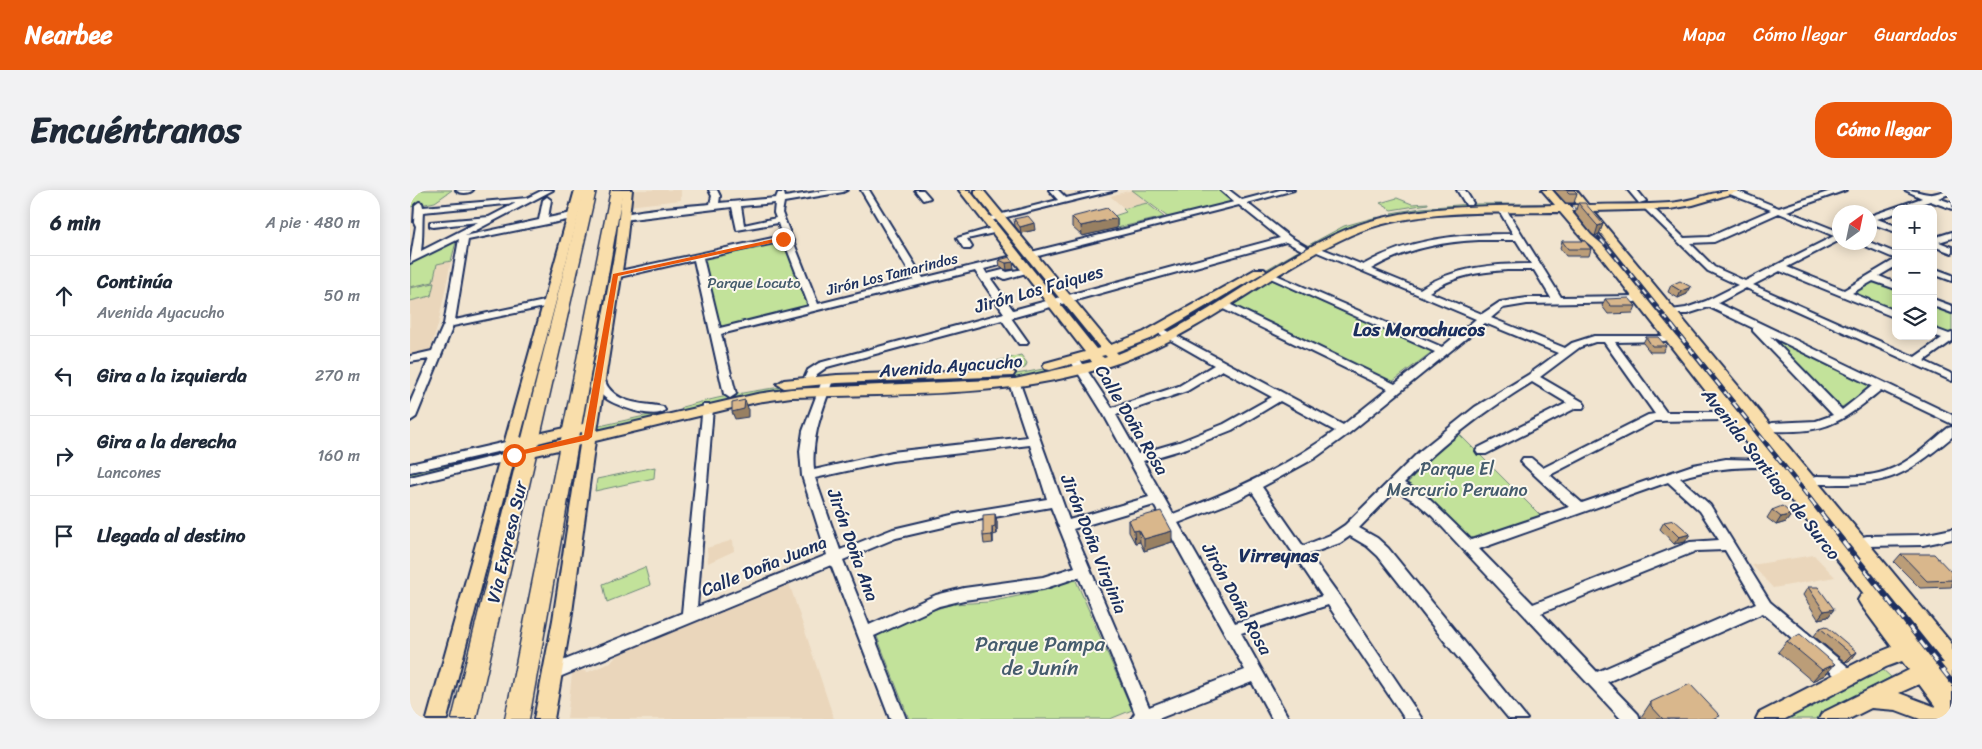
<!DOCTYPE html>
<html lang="es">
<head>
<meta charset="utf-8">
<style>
	body { margin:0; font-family:Sriracha,sans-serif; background:#f2f2f3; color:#1f2937 }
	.controls { position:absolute; right:15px; top:15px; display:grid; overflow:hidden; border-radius:10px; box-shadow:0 2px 12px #0003 }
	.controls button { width:45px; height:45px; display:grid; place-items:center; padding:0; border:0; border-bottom:1px solid #e0e1e3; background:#fff; color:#1f2937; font:25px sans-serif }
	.compass { position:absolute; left:1422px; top:15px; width:45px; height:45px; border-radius:50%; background:#fff; box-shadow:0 2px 12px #0003; rotate:33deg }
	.stop { position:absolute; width:15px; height:15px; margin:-11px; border:4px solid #ea580c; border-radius:50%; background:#fff }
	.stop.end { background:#ea580c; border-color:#fff; box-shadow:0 1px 5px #0008 }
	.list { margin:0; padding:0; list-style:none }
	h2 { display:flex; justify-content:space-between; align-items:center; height:65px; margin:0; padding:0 20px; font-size:21px }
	h2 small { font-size:16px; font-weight:400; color:#747a83 }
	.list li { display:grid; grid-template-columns:32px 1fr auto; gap:15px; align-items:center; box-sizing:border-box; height:80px; padding:0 20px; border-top:1px solid #e0e1e3 }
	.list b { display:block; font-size:19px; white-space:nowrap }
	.list p { margin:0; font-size:16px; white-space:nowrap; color:#747a83 }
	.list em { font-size:16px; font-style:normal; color:#747a83 }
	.icon { flex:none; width:28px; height:28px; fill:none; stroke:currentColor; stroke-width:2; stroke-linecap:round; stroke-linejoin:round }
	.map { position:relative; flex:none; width:1542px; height:529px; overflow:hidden; border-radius:20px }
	header { display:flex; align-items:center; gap:30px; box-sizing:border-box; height:70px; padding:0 25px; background:#ea580c; color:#fff }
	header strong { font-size:24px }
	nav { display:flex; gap:28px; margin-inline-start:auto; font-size:18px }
	.intro { display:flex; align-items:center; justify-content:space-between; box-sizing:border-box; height:120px; padding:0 30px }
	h1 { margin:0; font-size:35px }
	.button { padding:12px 22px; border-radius:20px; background:#ea580c; color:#fff; font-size:18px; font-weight:700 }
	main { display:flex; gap:30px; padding:0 30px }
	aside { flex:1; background:#fff; border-radius:20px; box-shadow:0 2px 12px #0003 }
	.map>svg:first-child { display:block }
	.built { fill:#ead6bb }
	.green { fill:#c2e29a; stroke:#6e887c }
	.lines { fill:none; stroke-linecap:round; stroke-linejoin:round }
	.minor-casing { stroke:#1b2f5e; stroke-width:4 }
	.major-casing { stroke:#1b2f5e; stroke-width:4 }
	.highway-casing { stroke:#1b2f5e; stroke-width:3 }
	.minor { fill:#fbf7ec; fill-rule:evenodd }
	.major { fill:#f9deab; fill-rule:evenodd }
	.highway { fill:#f9deab; fill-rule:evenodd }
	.rail-far2-casing { stroke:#1b2f5e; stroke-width:3 }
	.rail-far1-casing { stroke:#1b2f5e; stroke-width:4.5 }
	.rail-casing { stroke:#1b2f5e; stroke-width:5 }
	.rail-far2 { stroke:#fbf7ec; stroke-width:2; stroke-dasharray:5.5; stroke-linecap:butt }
	.rail-far1 { stroke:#fbf7ec; stroke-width:2.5; stroke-dasharray:7; stroke-linecap:butt }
	.rail { stroke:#fbf7ec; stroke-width:3; stroke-dasharray:9; stroke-linecap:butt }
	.wall { fill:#bb9d78; stroke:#1b2f5e }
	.shaded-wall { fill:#988062; stroke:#1b2f5e }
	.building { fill:#d9b78c; stroke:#1b2f5e }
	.route { fill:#ea580c }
	.labels { text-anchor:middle; stroke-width:4; stroke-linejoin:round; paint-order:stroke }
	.far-street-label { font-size:15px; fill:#1b2f5e; stroke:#fbf7ec }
	.far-park-label { font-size:15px; fill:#455c6d; stroke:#fbf7ec }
	.street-label { font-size:18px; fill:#1b2f5e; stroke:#fbf7ec }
	.park-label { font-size:18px; fill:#455c6d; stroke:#fbf7ec }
	.neighbourhood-label { font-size:19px; font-weight:bold; fill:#1b2f5e; stroke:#fbf7ec }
	.near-park-label { font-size:21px; fill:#455c6d; stroke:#fbf7ec }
</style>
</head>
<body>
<header>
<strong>Nearbee</strong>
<nav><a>Mapa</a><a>Cómo llegar</a><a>Guardados</a></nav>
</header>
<div class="intro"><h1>Encuéntranos</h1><a class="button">Cómo llegar</a></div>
<main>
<aside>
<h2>6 min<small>A pie · 480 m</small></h2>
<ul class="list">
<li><svg class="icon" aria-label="ahead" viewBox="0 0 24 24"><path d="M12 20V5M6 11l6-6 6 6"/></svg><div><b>Continúa</b><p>Avenida Ayacucho</p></div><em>50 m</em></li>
<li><svg class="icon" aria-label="left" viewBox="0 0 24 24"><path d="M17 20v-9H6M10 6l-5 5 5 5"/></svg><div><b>Gira a la izquierda</b></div><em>270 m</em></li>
<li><svg class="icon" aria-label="right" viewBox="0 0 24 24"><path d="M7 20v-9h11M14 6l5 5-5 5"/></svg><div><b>Gira a la derecha</b><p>Lancones</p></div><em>160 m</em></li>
<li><svg class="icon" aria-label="arrive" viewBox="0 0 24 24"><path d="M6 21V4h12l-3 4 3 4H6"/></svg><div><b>Llegada al destino</b></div></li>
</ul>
</aside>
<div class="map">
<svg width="1542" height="529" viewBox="0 0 1542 529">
	<rect width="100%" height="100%" fill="#f1e4cf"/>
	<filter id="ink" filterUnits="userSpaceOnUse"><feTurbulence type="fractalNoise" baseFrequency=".02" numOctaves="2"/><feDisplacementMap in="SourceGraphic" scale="10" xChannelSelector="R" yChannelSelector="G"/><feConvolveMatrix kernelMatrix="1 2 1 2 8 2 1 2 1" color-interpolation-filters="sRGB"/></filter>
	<g filter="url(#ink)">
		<!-- built -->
		<path class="built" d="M220 0H271V10L218 16Z
			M722 0 737 13 714 18 700 6Z
			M41 71 28 135 20 161 0 167V80Z
			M323 350 324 361 298 373 297 358Z
			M1404 365 1425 387 1363 398 1342 375Z
			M379 393 424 529H157L162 483 170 480 178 482 200 473 208 465Z"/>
		<!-- green -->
		<path class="green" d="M0 0H42L25 12 0 17Z
			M722 0H811L827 12 759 28Z
			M987 8 1002 14 1018 13V14L981 20 970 13Z
			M737 13 754 27 707 38 698 28 716 22 713 19Z
			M1060 14H1144L1146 17 986 27 981 23 1011 18Z
			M587 27 655 109 644 112 579 29Z
			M967 27 971 30 954 35 760 145 752 140 895 57 934 36Z
			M377 49 401 117 309 140 292 67Z
			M41 52H46L41 71 27 74 23 92 0 97V71Z
			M1463 89 1486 98V124L1438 104Z
			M862 90 1023 161 982 192 820 116Z
			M24 93 21 106 0 111V98Z
			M1523 114 1542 122V142L1538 145 1523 139Z
			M1369 152H1374L1459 191 1463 197 1432 217 1424 215 1367 154Z
			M611 165 617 173 615 178 592 182 587 171Z
			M662 172 666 178 604 191 535 197 536 189C579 190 621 183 662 172Z
			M515 188 513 197 425 200 417 195 424 192Z
			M414 193 409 198 272 223V217C318 204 367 196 414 193Z
			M248 223 249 226 107 263 109 254Z
			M1049 244 1131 326 1062 350 1027 315 996 295 1016 272Z
			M89 261 78 264 77 267 88 266 0 286V281Z
			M245 277 244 288 185 301 187 289Z
			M235 377 240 395 197 412 193 394Z
			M664 386 722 520 700 529H499L466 444 520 421 542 414 579 412 618 404Z
			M1471 478 1481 487 1406 529H1374Z"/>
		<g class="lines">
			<defs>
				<path id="minor" d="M46 0H63C59 4 50 4 46 0Z
					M133 0H143L55 46 129 30 133 10 137 7 141 10 138 28 162 23 166 26 162 29 58 50 45 130 139 110 144 113 139 116 43 136 6 227 0 231V213L19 169 0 172V166L22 161 34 134 49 49 0 73 6 36 4 32 5 15 9 12 12 13 13 17 117 8ZM106 13 79 27 20 32V36L23 37 68 32 11 61C13 47 12 35 13 22Z
					M299 0H307L310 6 309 13 366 8 368 3H374L375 7 419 0H437L433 2 374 12 372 23 408 114 504 90 451 0H459L513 88 607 65 610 66V70L574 79 577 84 593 80 597 82 620 78V82L595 89 591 87 581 89 603 120 870 48 829 15 620 68 615 65 617 63 824 12 810 0H819L832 10 870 0H884L837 13 880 47 897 57 892 60 876 52 601 128 618 152 617 154H609L592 130 417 177 407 184 403 193 399 194 393 191 398 180 409 173 594 123 565 81 311 144 326 204 320 208 314 204 284 70 205 88 200 85 205 82 372 46 368 33 327 40 322 17 213 30 209 27C220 19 283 16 300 14L302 6ZM365 13 364 23 366 28 334 35 331 16ZM374 51 399 116 310 138 293 68Z
					M505 0H513L520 8 513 10Z
					M639 0H648L656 8 691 0H706L576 32 572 29 648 10Z
					M1047 0H1055L1063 13 1062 15H1056Z
					M1218 0H1227L1236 11 1229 13Z
					M1317 0H1325L1369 18 1424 0H1436L1377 21 1430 42V50L1377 77 1434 100 1486 69V76L1469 86 1486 93V99L1463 91 1442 103 1486 121V128L1370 81 1343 95 1505 167 1532 148 1523 145V138L1539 144 1542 143V151L1514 171 1542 184V191L1336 98 1308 113 1542 225V234L1471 200C1442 223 1424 240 1385 241 1376 241 1366 242 1358 240L1356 237 1362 233 1406 231 1423 225 1343 141V138L1299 117 1277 124H1261V120L1276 118 1296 111 1328 95 1298 81 1233 17 1240 15 1274 48 1299 47 1361 20 1317 3ZM1369 23 1424 46 1335 91 1304 77 1280 53 1304 52ZM1360 146 1462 196 1432 220Z
					M1495 0C1506 0 1509 3 1519 4 1525 5 1534 0 1542 0V3L1528 8 1542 13V19L1520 11 1497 19H1486V23L1467 29 1486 36V42L1460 33V26L1512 8Z
					M1092 16 1096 19 1151 107 1225 106 1230 109 1225 112 1117 114 1093 118 1081 128 1155 158 1162 153 1184 146H1259L1260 148 1255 151 1205 152 1256 222H1316L1322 226 1316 230 1245 231 1140 285 1172 313 1283 275 1316 269 1357 270 1359 273 1357 276 1353 277C1324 277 1297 279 1270 288L1300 315 1360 412 1443 481 1445 486 1443 491 1437 493 1431 491 1353 423 1197 492 1228 524 1230 529H1211L1022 326 1006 312 986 300 949 338 967 348 978 358 1117 529H1099L1040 458 968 366 957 356 940 346 930 353 899 364 928 404 1012 529H995L918 415 831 443 879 529H862L842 492 748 529H721L725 523 669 387 633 399 554 410 529 416 464 446 496 529H480L421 375 147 488 141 490 135 488 133 483 135 478 272 423 293 215H301L303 218 287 417 417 365 392 286 390 261 393 241 413 188 417 187 423 190C412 222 401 246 404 280L482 262 617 247 599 193 601 191H609L659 330 739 307 693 223 660 170 661 168H669L702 218 769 196 804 175 743 140 744 138H752L933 235 978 199 809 117V113H817L985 194 1025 162 856 86 861 83 864 84 1032 157 1066 129 900 59 905 56 908 57 953 75C999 48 1050 44 1103 44L1088 19ZM1069 50H1106L1121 74C1082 74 1044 77 1010 99L961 79C995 59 1030 52 1069 50ZM1097 80H1124L1141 108H1117L1090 112 1072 124 1019 102C1043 86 1069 82 1097 80ZM1075 133 1148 163 1118 185 1065 217 1010 261 935 335 920 345 893 356 852 297 905 268 938 244ZM1185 152H1194L1245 224 1238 225 1133 278 1121 268H1113L1111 271 1113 274 1159 317 1061 350 1016 306 994 293C1033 252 1074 222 1122 192L1157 213 1068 258 1066 261 1068 264H1076L1166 218H1173L1175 215 1173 212 1130 187 1170 157ZM812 180 862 207 814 234 769 252 728 264 706 225 777 201ZM870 211 925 241C874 278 821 302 763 324L733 271 777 258 822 240ZM620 255 637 309 551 323 483 339 430 360 405 288 482 271ZM1258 292 1290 321 1309 350 1280 352 1123 414 1069 359ZM842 302 912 406 825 433 768 333 827 310ZM744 315 835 480 739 517 663 339ZM641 317 665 377 633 387 554 398 526 405 459 435 433 370 486 348 551 333ZM1315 360 1346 413 1187 482 1131 423 1286 361Z
					M585 37 588 38V42L557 49 562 57 560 59H554L547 48Z
					M1542 42V48L1529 52 1542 57V63L1523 56V48Z
					M1446 52H1459L1486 63V69Z
					M1523 78 1542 85V91L1523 84Z
					M1523 109 1542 116V123L1523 116Z
					M188 182 192 183C195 187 195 193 198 197 211 215 235 213 253 217L255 220C246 231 202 215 193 206 187 200 184 193 182 185Z
					M1542 237V247C1489 291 1476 295 1407 294L1402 293 1401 290 1402 287 1407 286C1428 286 1449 288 1469 283 1496 277 1517 255 1538 238Z
					M100 251 106 255 104 258 0 282V274Z
					M97 263 101 264 103 267 101 270 0 295V287Z
					M1542 339V349L1513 355 1457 356 1452 355 1450 351 1452 347 1457 346 1513 345Z"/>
				<path id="major" d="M165 0H175L110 248 173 234 206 55 212 0H222L216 55 187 241 347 204 381 199 605 189 682 172 680 169 640 180 635 179 633 176 635 173 675 162 549 0H559L686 159 690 158 565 4V0H573L701 155 734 142 846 79H854L856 81 742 148 706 162 708 164C724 157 741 151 757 143 817 112 871 67 935 40 1000 13 1075 17 1145 15L1132 0H1142L1155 15H1168L1156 0H1166L1178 15C1205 14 1233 15 1260 13 1284 11 1305 0 1329 0L1327 2 1283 15 1260 19 1183 21 1542 454V529H1510L1486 520 1461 518 1439 529H1409L1412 523 1499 480 1492 471 1476 477 1375 529H1346L1349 523 1462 465 1482 457 1451 415 1448 410 1451 405 1454 404 1185 59 1173 49 1150 22C1085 23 1002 18 941 45 861 81 794 142 711 172 606 209 491 203 381 207L347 212 185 251 161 430 144 529H124L143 430 170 255 104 270 37 529H17ZM1161 21H1173L1534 473H1530L1193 55 1181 45ZM695 165 697 167 694 168 691 166ZM172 242V245L107 260 108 258ZM1509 494 1526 517 1489 503Z
					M598 179 605 183 603 186 427 193 374 198 367 194 374 190 427 185Z"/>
				<path id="highway" d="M174 0H186L66 529H42Z
					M201 0H213L119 529H95Z"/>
			</defs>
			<!-- minor casing -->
			<use href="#minor" class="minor-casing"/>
			<!-- major casing -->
			<use href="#major" class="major-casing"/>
			<!-- highway casing -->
			<use href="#highway" class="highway-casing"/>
			<!-- minor -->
			<use href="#minor" class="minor"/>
			<!-- major -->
			<use href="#major" class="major"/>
			<!-- highway -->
			<use href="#highway" class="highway"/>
			<defs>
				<path id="rail-far2" d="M1148 0 1217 80 1263 137"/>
				<path id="rail-far1" d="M1262 136 1401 310"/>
				<path id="rail" d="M1400 309 1542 492"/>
			</defs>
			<!-- rail-far2 casing -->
			<use href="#rail-far2" class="rail-far2-casing"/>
			<!-- rail-far1 casing -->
			<use href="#rail-far1" class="rail-far1-casing"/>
			<!-- rail casing -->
			<use href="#rail" class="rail-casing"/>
			<!-- rail-far2 -->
			<use href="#rail-far2" class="rail-far2"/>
			<!-- rail-far1 -->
			<use href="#rail-far1" class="rail-far1"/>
			<!-- rail -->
			<use href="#rail" class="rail"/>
		</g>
		<!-- wall -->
		<path class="wall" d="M1144 0H1164L1167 3 1164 13H1156Z
			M1168 13 1193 34 1189 44 1185 46 1182 44 1165 23Z
			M662 27 707 28V38L672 46 662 37Z
			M604 29 625 40 611 43 605 36Z
			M1152 51 1181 59 1179 66H1156L1150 58Z
			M589 70 603 72 604 79 597 80 590 77Z
			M1261 95 1277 104 1268 108 1258 102Z
			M1195 109 1226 116 1223 123 1198 124 1192 116Z
			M1236 147 1256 156 1253 162H1240L1233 153Z
			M1362 320 1382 324 1376 332 1366 335 1357 328Z
			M585 324 587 332V344L583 345V353L574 354 573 346Z
			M719 330 762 352 734 361 730 352 725 353 719 342Z
			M1254 332 1280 344 1275 352 1264 354 1250 339Z
			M1491 364 1542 383V396L1541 397 1510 398 1484 372Z
			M1398 397 1424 419 1418 427 1408 429 1393 405Z
			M1410 438 1447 462 1441 470 1435 472 1404 446Z
			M1377 451 1425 474 1415 485 1402 491 1368 462Z
			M1241 512 1307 529H1231V527Z"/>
		<!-- shaded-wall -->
		<path class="shaded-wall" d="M707 28V38L672 46 671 36Z
			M624 33 625 40 611 43 610 37Z
			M1193 34 1189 44 1185 46 1188 36Z
			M603 72 604 79 597 80 596 73Z
			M1281 97 1277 104 1268 108 1271 101Z
			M335 210 338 218V227L325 229 322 222Z
			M585 324 587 332V344L585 336Z
			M1382 324 1376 332 1366 335 1371 327Z
			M582 337 583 345V353L582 345Z
			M729 340 730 352 725 353 724 341Z
			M762 341V352L734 361V349Z
			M1280 344 1275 352 1264 354 1269 347Z
			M1424 419 1418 427 1408 429 1414 421Z
			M1447 462 1441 470 1435 472 1442 465Z
			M1425 474 1415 485 1402 491 1412 480Z"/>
		<!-- building -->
		<path class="building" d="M1156 0H1164L1167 3H1159Z
			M1168 13H1175L1193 34 1188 36 1186 34Z
			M697 18 707 28 671 36 662 27Z
			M618 26 624 33 610 37 604 29Z
			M1152 51H1175L1181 59H1158Z
			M600 67 603 72 596 73 589 70Z
			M1270 91 1281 97 1271 101 1261 95Z
			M1219 108 1226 116H1201L1195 109Z
			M1236 147H1248L1256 156H1242Z
			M335 210 334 219 322 222V213Z
			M1372 316 1382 324 1371 327 1362 320Z
			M751 321 762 341 734 349 729 340 724 341 719 330Z
			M585 324V336L582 337V345L573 346V325Z
			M1264 330 1280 344 1269 347 1254 332Z
			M1491 364H1524L1542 383V390L1517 391Z
			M1398 397H1408L1424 419 1414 421Z
			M1416 436 1447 462 1442 465 1410 438Z
			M1390 444 1425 474 1412 480 1377 451Z
			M1280 494 1310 526 1302 529H1253L1241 516V512Z"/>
	</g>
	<!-- route -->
	<path class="route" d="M373 47 375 50 208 86 182 247 178 250 101 267V263L174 245 203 84Z"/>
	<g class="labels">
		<!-- far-street labels -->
		<g class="far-street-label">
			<text transform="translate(482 84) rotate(-14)" y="5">Jirón Los Tamarindos</text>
		</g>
		<!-- far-park labels -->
		<g class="far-park-label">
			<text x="344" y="98">Parque Locuto</text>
		</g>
		<!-- street labels -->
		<g class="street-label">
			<text transform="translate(629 99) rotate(-16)" y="6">Jirón Los Faiques</text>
			<text transform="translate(541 176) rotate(-4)" y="6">Avenida Ayacucho</text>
			<text transform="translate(722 230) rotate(59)" y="6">Calle Doña Rosa</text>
			<text transform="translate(1361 284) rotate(52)" y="6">Avenida Santiago de Surco</text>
			<text transform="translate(97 352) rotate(-77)" y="6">Via Expresa Sur</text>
			<text transform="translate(684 354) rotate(68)" y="6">Jirón Doña Virginia</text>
			<text transform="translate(443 355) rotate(70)" y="6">Jirón Doña Ana</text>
			<text transform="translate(354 376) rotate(-22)" y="6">Calle Doña Juana</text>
			<text transform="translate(827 409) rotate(61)" y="6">Jirón Doña Rosa</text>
		</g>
		<!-- park labels -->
		<g class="park-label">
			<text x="1047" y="285">Parque El<tspan x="1047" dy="21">Mercurio Peruano</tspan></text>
		</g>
		<!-- neighbourhood labels -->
		<g class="neighbourhood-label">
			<text x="1009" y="146">Los Morochucos</text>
			<text x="869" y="372">Virreynas</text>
		</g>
		<!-- near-park labels -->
		<g class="near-park-label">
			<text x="630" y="461">Parque Pampa<tspan x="630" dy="24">de Junín</tspan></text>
		</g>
	</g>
</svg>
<div class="controls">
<button>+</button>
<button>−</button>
<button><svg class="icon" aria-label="layers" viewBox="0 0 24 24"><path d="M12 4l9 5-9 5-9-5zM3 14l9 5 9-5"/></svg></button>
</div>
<svg class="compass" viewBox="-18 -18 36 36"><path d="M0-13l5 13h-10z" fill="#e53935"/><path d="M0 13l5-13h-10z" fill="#747a83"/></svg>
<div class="stop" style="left:104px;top:265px"></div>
<div class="stop end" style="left:373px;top:49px"></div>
</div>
</main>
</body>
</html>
